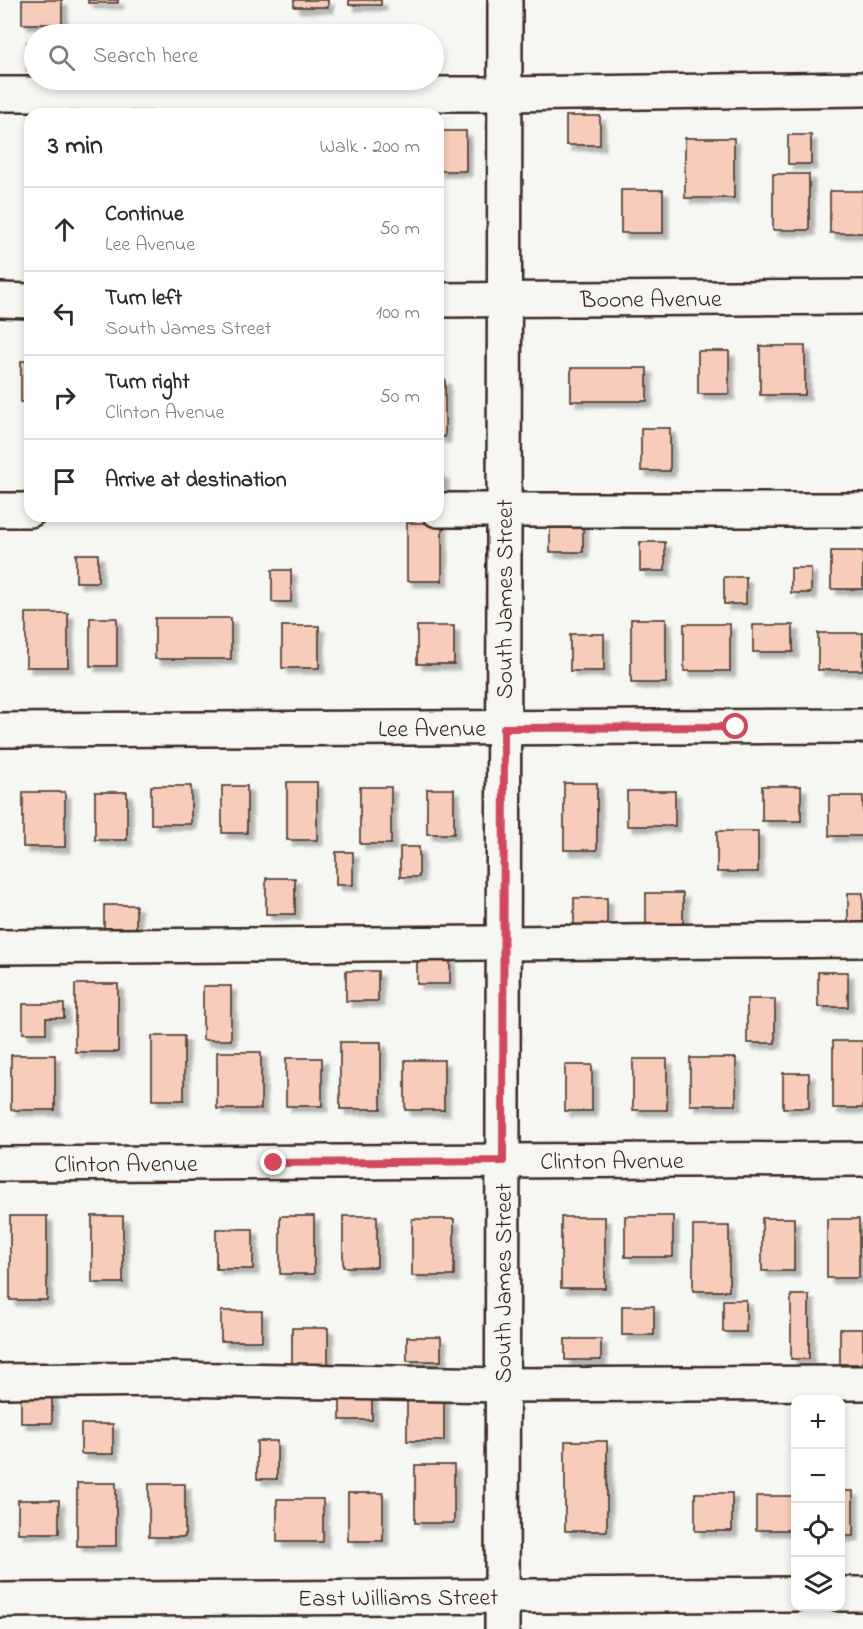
<!DOCTYPE html>
<html lang="en">
<head>
<meta charset="utf-8">
<style>
	body { margin:0; font-family:"Indie Flower",sans-serif; background:#f2f2f3; color:#2b2b33 }
	.controls { position:absolute; right:18px; bottom:18px; display:grid; overflow:hidden; border-radius:12px; box-shadow:0 3px 9px #0003 }
	.controls button { width:54px; height:54px; display:grid; place-items:center; padding:0; border:0; border-bottom:2px solid #e1e1e2; background:#fff; color:#2b2b33; font:30px sans-serif }
	.stop { position:absolute; width:18px; height:18px; margin:-14px; border:4px solid #d1495b; border-radius:50%; background:#fff }
	.stop.end { background:#d1495b; border-color:#fff; box-shadow:0 2px 6px #0008 }
	.list { margin:0; padding:0; list-style:none }
	h2 { display:flex; justify-content:space-between; align-items:center; height:78px; margin:0; padding:0 24px; font-size:26px }
	h2 small { font-size:20px; font-weight:400; color:#7c7c81 }
	.list li { display:grid; grid-template-columns:39px 1fr auto; gap:18px; align-items:center; box-sizing:border-box; height:84px; padding:0 24px; border-top:2px solid #e1e1e2 }
	.list b { display:block; font-size:22px; white-space:nowrap }
	.list p { margin:0; font-size:20px; white-space:nowrap; color:#7c7c81 }
	.list em { font-size:20px; font-style:normal; color:#7c7c81 }
	.icon { flex:none; width:33px; height:33px; fill:none; stroke:currentColor; stroke-width:2; stroke-linecap:round; stroke-linejoin:round }
	.map { position:relative; flex:none; width:863px; height:1629px; overflow:hidden }
	.search { position:absolute; background:#fff; box-shadow:0 3px 9px #0003; left:24px; top:24px; width:420px; height:66px; display:flex; align-items:center; gap:15px; box-sizing:border-box; padding:0 21px; border-radius:33px; color:#7c7c81; font-size:22px }
	.panel { position:absolute; background:#fff; box-shadow:0 3px 9px #0003; left:24px; top:108px; width:420px; height:414px; border-radius:18px }
	.map>svg:first-child { display:block }
	.building { fill:#f8ccba; stroke:#3b2a1e; stroke-width:1.5; filter:url(#shadow) }
	.lines { fill:none; stroke-linecap:round; stroke-linejoin:round }
	.minor-casing { stroke:#3b2a1e; stroke-width:38 }
	.minor { stroke:#f6f6f2; stroke-width:33 }
	.route { stroke:#d1495b; stroke-width:8 }
	.labels { text-anchor:middle; stroke-width:6; stroke-linejoin:round; paint-order:stroke }
	.street-label { font-size:24px; fill:#3b2a1e; stroke:#f6f6f2 }
</style>
</head>
<body>
<div class="map">
<svg width="863" height="1629" viewBox="0 0 863 1629">
	<defs>
		<filter id="shadow"><feDropShadow dx="5.5" dy="5.5" stdDeviation="1.5" flood-color="#0004"/></filter>
	</defs>
	<rect width="100%" height="100%" fill="#f6f6f2"/>
	<filter id="ink" filterUnits="userSpaceOnUse"><feTurbulence type="fractalNoise" baseFrequency=".0167" numOctaves="2"/><feDisplacementMap in="SourceGraphic" scale="12" xChannelSelector="R" yChannelSelector="G"/><feConvolveMatrix kernelMatrix="1 2 1 2 8 2 1 2 1" color-interpolation-filters="sRGB"/></filter>
	<g filter="url(#ink)">
		<!-- building -->
		<path class="building" d="M22 0H62V24H22Z
			M88 0H118V3H88Z
			M294 0H328V7H294Z
			M349 0H381V5H349Z
			M27 42H34V70H27Z
			M566 116H600V145H566Z
			M438 131H466V171H438Z
			M788 135H811V164H788Z
			M685 138H734V198H685Z
			M773 174H809V230H773Z
			M621 190H663V233H621Z
			M830 191H863V233H830Z
			M760 346H805V395H760Z
			M698 351H729V394H698Z
			M21 361H30V402H21Z
			M571 368H647V401H571Z
			M438 379H445V437H438Z
			M641 428H670V471H641Z
			M438 474H443V497H438Z
			M550 522H583V552H550Z
			M407 523H442V581H407Z
			M640 542H665V571H640Z
			M831 551H863V589H831Z
			M76 554H98V582H76Z
			M791 568H811V593H791Z
			M272 570H291V602H272Z
			M724 577H746V604H724Z
			M26 613H68V667H26Z
			M90 618H117V666H90Z
			M155 618H231V659H155Z
			M631 619H666V683H631Z
			M684 624H730V671H684Z
			M753 625H793V652H753Z
			M282 626H319V668H282Z
			M417 626H454V664H417Z
			M818 633H863V670H818Z
			M570 634H604V671H570Z
			M287 782H317V840H287Z
			M564 783H597V850H564Z
			M151 786H191V824H151Z
			M222 786H247V833H222Z
			M762 786H801V821H762Z
			M360 787H391V844H360Z
			M427 789H454V834H427Z
			M627 791H675V826H627Z
			M23 792H65V847H23Z
			M95 792H127V840H95Z
			M829 796H863V836H829Z
			M717 831H758V872H717Z
			M400 847H419V877H400Z
			M336 852H353V885H336Z
			M266 878H295V914H266Z
			M646 893H683V925H646Z
			M848 893H863V924H848Z
			M574 898H607V928H574Z
			M104 905H136V937H104Z
			M417 957H450V984H417Z
			M346 971H378V1001H346Z
			M818 972H848V1007H818Z
			M75 984H118V1052H75Z
			M203 986H231V1040H203Z
			M747 999H775V1043H747Z
			M23 1004H64V1018H46V1033H23Z
			M152 1036H184V1100H152Z
			M833 1041H863V1108H833Z
			M340 1042H381V1109H340Z
			M217 1052H261V1109H217Z
			M11 1055H55V1110H11Z
			M286 1058H322V1106H286Z
			M690 1058H736V1105H690Z
			M633 1059H667V1110H633Z
			M405 1060H444V1110H405Z
			M565 1065H592V1111H565Z
			M783 1073H809V1108H783Z
			M10 1216H47V1300H10Z
			M92 1216H123V1283H92Z
			M280 1216H314V1274H280Z
			M343 1216H377V1267H343Z
			M625 1216H673V1257H625Z
			M561 1217H605V1288H561Z
			M762 1218H794V1271H762Z
			M412 1219H454V1276H412Z
			M827 1219H859V1278H827Z
			M693 1226H729V1291H693Z
			M216 1229H253V1269H216Z
			M791 1295H809V1359H791Z
			M723 1300H746V1332H723Z
			M622 1306H654V1335H622Z
			M221 1311H262V1341H221Z
			M292 1328H328V1364H292Z
			M840 1329H863V1364H840Z
			M407 1337H441V1361H407Z
			M565 1339H601V1360H565Z
			M21 1392H52V1423H21Z
			M407 1392H444V1441H407Z
			M340 1393H372V1420H340Z
			M81 1424H113V1454H81Z
			M257 1441H277V1479H257Z
			M565 1441H607V1531H565Z
			M415 1465H454V1523H415Z
			M77 1483H116V1546H77Z
			M149 1484H185V1537H149Z
			M840 1491H853V1536H840Z
			M348 1493H383V1541H348Z
			M695 1493H732V1531H695Z
			M756 1496H796V1530H756Z
			M277 1499H323V1542H277Z
			M18 1500H59V1533H18Z"/>
		<g class="lines">
			<defs>
				<g id="minor">
					<path d="M0 94H505L863 89"/>
					<path d="M0 300 30 301"/>
					<path id="s1" d="M438 300 863 297"/>
					<path d="M0 510H30"/>
					<path d="M438 510H863"/>
					<path id="s2" d="M0 730 863 726"/>
					<path d="M0 947 863 940"/>
					<path id="s3" d="M0 1164 863 1159"/>
					<path d="M0 1381 171 1379 503 1385 863 1383"/>
					<path d="M840 1594H863"/>
					<path id="s4" d="M0 1600 796 1594"/>
					<path id="s5" d="M502 1629 505 0"/>
				</g>
			</defs>
			<!-- minor casing -->
			<use href="#minor" class="minor-casing"/>
			<!-- minor -->
			<use href="#minor" class="minor"/>
		</g>
	</g>
	<g class="lines" filter="url(#ink)">
		<!-- route -->
		<path class="route" d="M274 1163 503 1161 504 728 736 727"/>
	</g>
	<g class="labels">
		<!-- street labels -->
		<g class="street-label">
			<text dy="8" stroke="none"><textPath href="#s1" startOffset="213">Boone Avenue</textPath></text>
			<text dy="8" stroke="none"><textPath href="#s5" startOffset="1030">South James Street</textPath></text>
			<text dy="8" stroke="none"><textPath href="#s2" startOffset="432">Lee Avenue</textPath></text>
			<text dy="8" stroke="none"><textPath href="#s3" startOffset="612">Clinton Avenue</textPath></text>
			<text dy="8" stroke="none"><textPath href="#s3" startOffset="126">Clinton Avenue</textPath></text>
			<text dy="8" stroke="none"><textPath href="#s5" startOffset="346">South James Street</textPath></text>
			<text dy="8" stroke="none"><textPath href="#s4" startOffset="398">East Williams Street</textPath></text>
		</g>
	</g>
</svg>
<div class="controls">
<button>+</button>
<button>−</button>
<button><svg class="icon" aria-label="locate" viewBox="0 0 24 24"><circle cx="12" cy="12" r="6"/><path d="M12 2v4M12 18v4M2 12h4M18 12h4"/></svg></button>
<button><svg class="icon" aria-label="layers" viewBox="0 0 24 24"><path d="M12 4l9 5-9 5-9-5zM3 14l9 5 9-5"/></svg></button>
</div>
<div class="stop" style="left:736px;top:727px"></div>
<div class="stop end" style="left:274px;top:1163px"></div>
<div class="search"><svg class="icon" aria-label="search" viewBox="0 0 24 24"><circle cx="10" cy="10" r="6"/><path d="M15 15l6 6"/></svg>Search here</div>
<section class="panel">
<h2>3 min<small>Walk · 200 m</small></h2>
<ul class="list">
<li><svg class="icon" aria-label="ahead" viewBox="0 0 24 24"><path d="M12 20V5M6 11l6-6 6 6"/></svg><div><b>Continue</b><p>Lee Avenue</p></div><em>50 m</em></li>
<li><svg class="icon" aria-label="left" viewBox="0 0 24 24"><path d="M17 20v-9H6M10 6l-5 5 5 5"/></svg><div><b>Turn left</b><p>South James Street</p></div><em>100 m</em></li>
<li><svg class="icon" aria-label="right" viewBox="0 0 24 24"><path d="M7 20v-9h11M14 6l5 5-5 5"/></svg><div><b>Turn right</b><p>Clinton Avenue</p></div><em>50 m</em></li>
<li><svg class="icon" aria-label="arrive" viewBox="0 0 24 24"><path d="M6 21V4h12l-3 4 3 4H6"/></svg><div><b>Arrive at destination</b></div></li>
</ul>
</section>
</div>
</body>
</html>
